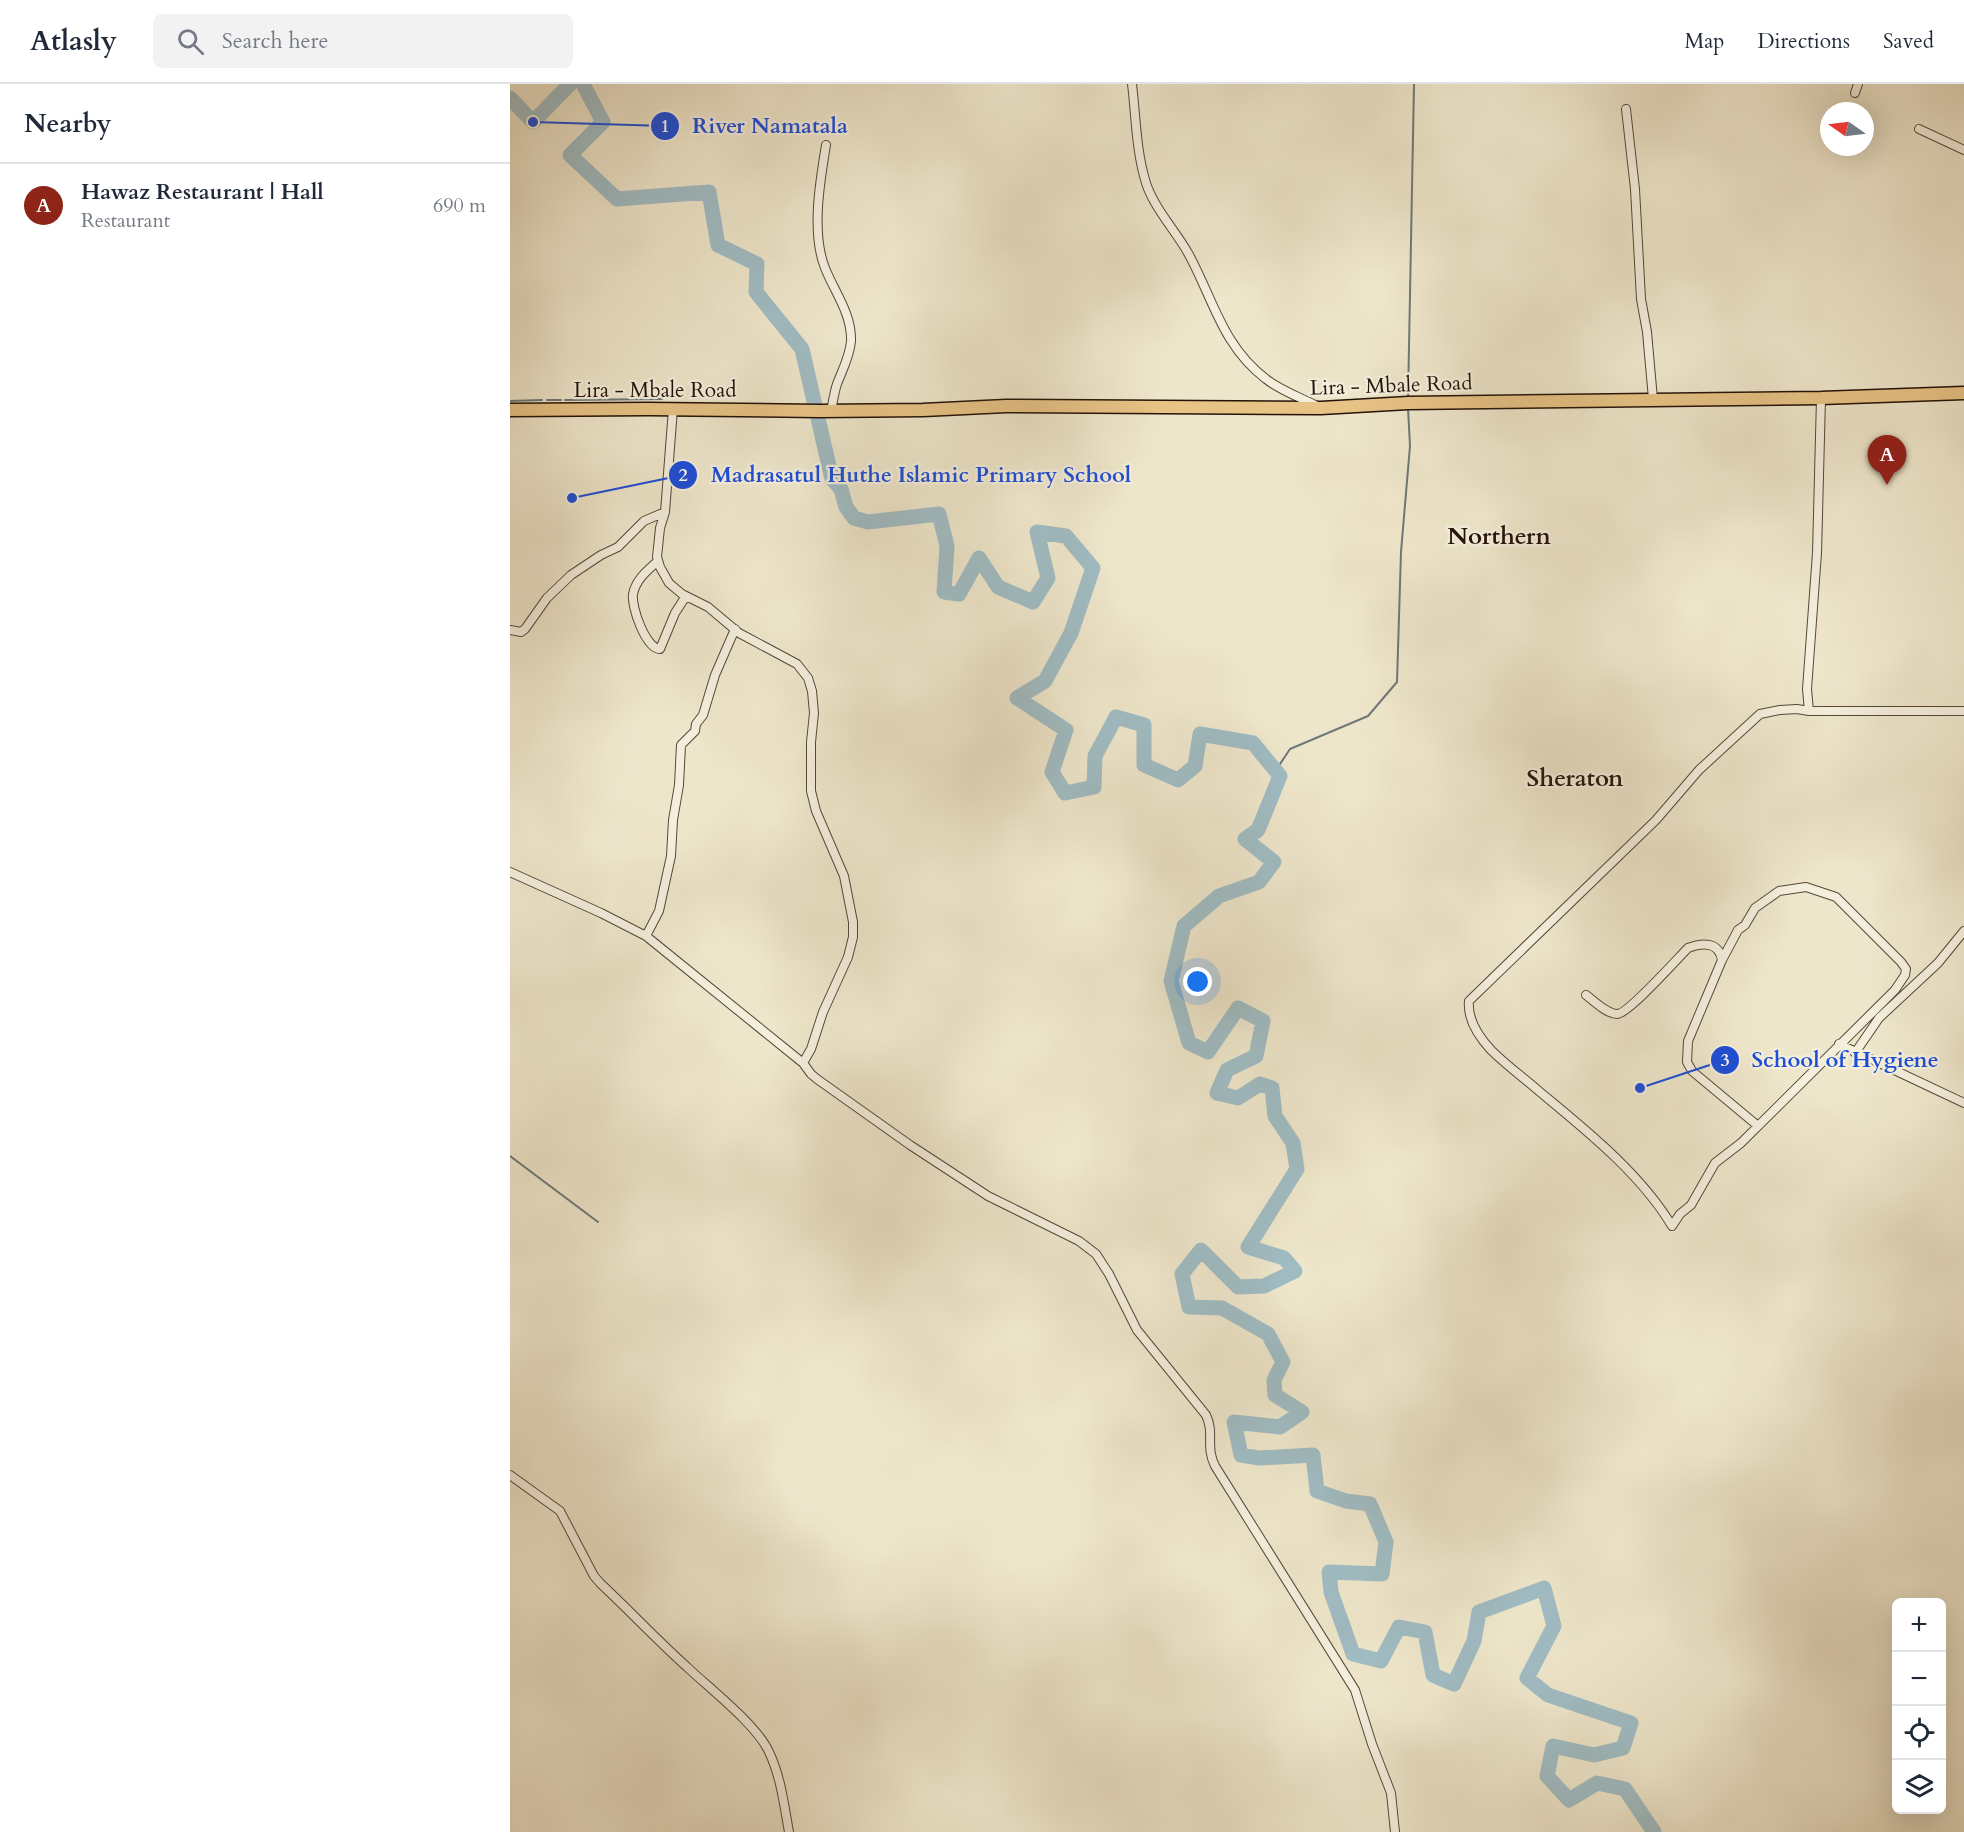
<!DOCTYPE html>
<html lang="en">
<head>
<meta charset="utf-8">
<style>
	body { margin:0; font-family:Cardo,serif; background:#f2f2f3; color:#1f2937 }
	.controls { position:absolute; right:18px; bottom:18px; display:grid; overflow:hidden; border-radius:9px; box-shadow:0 6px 24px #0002 }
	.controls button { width:54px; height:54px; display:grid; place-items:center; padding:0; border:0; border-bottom:2px solid #e0e1e3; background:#fff; color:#1f2937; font:30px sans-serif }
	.compass { position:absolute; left:1310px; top:18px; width:54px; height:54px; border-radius:50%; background:#fff; box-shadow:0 6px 24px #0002; rotate:284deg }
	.you { position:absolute; left:688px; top:898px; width:21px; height:21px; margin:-15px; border:4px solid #fff; border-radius:50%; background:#1a73e8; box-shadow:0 0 0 9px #1a73e833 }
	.badge { display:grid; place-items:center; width:39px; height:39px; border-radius:50%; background:#8f2418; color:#fff; font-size:20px; font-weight:700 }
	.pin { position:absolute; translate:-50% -50px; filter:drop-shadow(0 2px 3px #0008) }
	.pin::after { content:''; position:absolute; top:32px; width:21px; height:18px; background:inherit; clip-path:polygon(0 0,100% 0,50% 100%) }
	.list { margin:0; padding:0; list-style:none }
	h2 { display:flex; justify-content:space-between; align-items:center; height:78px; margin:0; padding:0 24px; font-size:26px }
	h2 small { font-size:20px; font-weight:400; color:#747a83 }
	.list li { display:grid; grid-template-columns:39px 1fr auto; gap:18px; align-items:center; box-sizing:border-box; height:84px; padding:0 24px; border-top:2px solid #e0e1e3 }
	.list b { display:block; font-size:22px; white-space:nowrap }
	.list p { margin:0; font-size:20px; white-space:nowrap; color:#747a83 }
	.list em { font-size:20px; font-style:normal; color:#747a83 }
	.icon { flex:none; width:33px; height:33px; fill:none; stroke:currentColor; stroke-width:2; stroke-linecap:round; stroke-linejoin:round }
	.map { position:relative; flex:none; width:1454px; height:1748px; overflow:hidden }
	header { display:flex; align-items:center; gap:36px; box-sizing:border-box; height:84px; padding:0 30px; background:#fff; border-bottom:2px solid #e0e1e3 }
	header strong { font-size:28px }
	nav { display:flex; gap:33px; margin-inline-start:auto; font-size:21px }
	.search { width:420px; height:54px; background:#f2f2f3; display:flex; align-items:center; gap:15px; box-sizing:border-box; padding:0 21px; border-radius:9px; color:#747a83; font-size:22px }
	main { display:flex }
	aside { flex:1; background:#fff }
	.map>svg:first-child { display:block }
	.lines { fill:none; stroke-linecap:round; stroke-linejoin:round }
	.stream { stroke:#6e7878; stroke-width:2 }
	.river { stroke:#a0bcc3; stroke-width:15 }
	.minor-casing { stroke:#564738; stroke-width:10 }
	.primary-casing { stroke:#241207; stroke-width:15 }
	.minor { stroke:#f4efdd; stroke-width:8 }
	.primary { stroke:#e7c386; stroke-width:12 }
	.labels { text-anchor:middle; stroke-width:4.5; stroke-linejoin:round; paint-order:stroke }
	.street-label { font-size:21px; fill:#241207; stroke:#f4efdd }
	.quarter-label { font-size:24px; font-weight:bold; fill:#241207; stroke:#f4efdd }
	.leader { fill:none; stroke:#1d4ed8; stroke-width:2 }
	.callout-dot { fill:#1d4ed8; stroke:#f4efdd; stroke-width:2 }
	.mark-label { font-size:18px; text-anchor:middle; font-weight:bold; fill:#fff }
	.callout-label { font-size:22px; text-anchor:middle; font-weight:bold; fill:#1d4ed8; stroke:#f4efdd; stroke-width:4.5; stroke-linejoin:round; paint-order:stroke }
</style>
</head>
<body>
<header>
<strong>Atlasly</strong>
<div class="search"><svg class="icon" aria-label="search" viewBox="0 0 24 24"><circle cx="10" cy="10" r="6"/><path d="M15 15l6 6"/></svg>Search here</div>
<nav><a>Map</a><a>Directions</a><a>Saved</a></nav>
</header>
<main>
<aside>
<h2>Nearby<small></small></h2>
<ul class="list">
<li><span class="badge">A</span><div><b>Hawaz Restaurant | Hall</b><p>Restaurant</p></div><em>690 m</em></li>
</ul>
</aside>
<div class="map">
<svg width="1454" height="1748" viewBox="0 0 1454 1748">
	<rect width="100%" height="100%" fill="#eee6cb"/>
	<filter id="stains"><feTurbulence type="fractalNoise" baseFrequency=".00333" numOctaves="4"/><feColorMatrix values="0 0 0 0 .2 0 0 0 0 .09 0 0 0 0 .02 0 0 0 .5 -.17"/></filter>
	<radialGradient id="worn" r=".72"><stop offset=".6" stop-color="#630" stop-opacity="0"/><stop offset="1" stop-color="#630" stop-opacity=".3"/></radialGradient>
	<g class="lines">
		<!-- stream -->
		<path class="stream" d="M898 315 904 0
			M37 316H51
			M55 316 152 315
			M0 317 32 316
			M766 686 780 665 858 632 887 598 891 468 900 362 898 324
			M0 1072 88 1138"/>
		<!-- river -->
		<path class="river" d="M73 0 93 38 60 71 107 115 199 108 208 161 247 180 246 208 292 265 322 395 331 405 336 423 344 434 358 438 429 430 437 462 434 508 449 510 469 474 488 503 523 518 538 494 527 448 556 452 583 484 561 549 535 597 507 614 556 646 542 688 555 709 584 703 585 672 606 633 634 641V681L668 696 685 682 690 650 743 659 770 692 748 746 735 755 764 778 749 798 709 812 674 842 661 897 679 959 698 968 728 924 753 937 746 972 717 986 707 1009 728 1014 750 1000 762 1004 765 1032 783 1059 787 1085 738 1163 774 1174 785 1187 754 1202 728 1203 691 1166 672 1190 679 1223 712 1224 758 1250 773 1278 764 1296 765 1311 792 1328 770 1343 724 1338 731 1371 749 1374 803 1371 807 1407 836 1417 860 1420 876 1458 872 1490 819 1488 821 1508 843 1570 871 1577 889 1543 915 1548 923 1591 944 1600 964 1557 969 1528 1034 1504 1044 1542 1017 1594 1038 1611 1121 1639 1113 1664 1084 1671 1043 1662 1037 1692 1059 1716 1087 1699 1115 1705 1144 1748
			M0 14 23 38 60 0"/>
		<defs>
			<path id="minor" d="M622 0C626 33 626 67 636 99 644 124 665 146 678 169 703 214 712 262 756 295 771 307 792 314 809 323
				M1345 9 1348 0
				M1116 25 1125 105 1131 215 1137 248 1143 315
				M1409 45 1454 66
				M316 61C310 97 301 149 315 184 324 207 342 230 341 257 340 272 332 287 327 300 324 309 323 318 321 327
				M1311 314 1307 469 1297 605 1299 627H1454
				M163 325 155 428 150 444 147 473 150 483 159 499 172 510 198 523 229 549 287 580 298 594 302 607 304 629 301 658V707L306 727 334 792 343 838V853L338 873 313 928 301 965 293 979
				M148 477C138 486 126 495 123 510 121 523 136 565 150 565L165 529 176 512
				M0 546 11 548 15 545 37 514 61 491 91 471 108 463 134 437 155 428
				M0 788 91 829 136 852 293 979 301 990 307 995 400 1061 478 1112 569 1157 586 1170 599 1190 627 1246 696 1331C705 1350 695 1362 705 1382L845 1606 862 1660 881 1709 885 1748
				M136 852 149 827 161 772 163 736 169 701 171 661 185 647 186 640 193 631 205 591 225 545
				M1076 911C1084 917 1097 930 1107 930 1118 930 1167 875 1178 864 1193 858 1209 858 1212 876
				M1329 960 1454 1019
				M1345 969 1369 934 1428 879 1454 847
				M1248 1042 1182 987 1177 978 1178 957 1212 876 1228 846 1235 841 1245 824 1269 807 1296 803 1326 813 1391 878 1396 885 1395 891 1385 906 1231 1059 1205 1079 1181 1121 1170 1130 1162 1142C1131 1090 1076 1046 1030 1008 1014 994 996 981 981 966 969 953 957 936 959 917L1146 736 1189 686 1250 630 1270 626 1287 625 1299 627
				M0 1391 50 1427 84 1492 91 1500C120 1527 147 1556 177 1583 199 1604 247 1641 259 1668 271 1693 274 1721 279 1748"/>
			<path id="primary" d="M0 326 138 325 310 327 413 326 496 322 811 324 898 319 1311 314 1454 309"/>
		</defs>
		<!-- minor casing -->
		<use href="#minor" class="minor-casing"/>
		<!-- primary casing -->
		<use href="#primary" class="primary-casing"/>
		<!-- minor -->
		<use href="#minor" class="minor"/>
		<!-- primary -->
		<use href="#primary" class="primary"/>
	</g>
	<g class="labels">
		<!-- street labels -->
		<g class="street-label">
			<text transform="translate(881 301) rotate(-2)" y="7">Lira - Mbale Road</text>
			<text x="145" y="313">Lira - Mbale Road</text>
		</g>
		<!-- quarter labels -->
		<g class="quarter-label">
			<text x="989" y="460">Northern</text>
			<text x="1065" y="702">Sheraton</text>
		</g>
	</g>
	<!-- callouts -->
	<path class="leader" d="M23 38L155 42M62 414L173 391M1130 1004L1215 976"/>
	<g class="callout-dot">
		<circle cx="23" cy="38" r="6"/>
		<circle cx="62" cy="414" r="6"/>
		<circle cx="1130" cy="1004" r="6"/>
		<circle cx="155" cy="42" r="15"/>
		<circle cx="173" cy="391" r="15"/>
		<circle cx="1215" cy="976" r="15"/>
	</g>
	<g class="mark-label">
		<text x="155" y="48">1</text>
		<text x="173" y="397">2</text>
		<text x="1215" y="982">3</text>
	</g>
	<g class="callout-label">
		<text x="260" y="49">River Namatala</text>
		<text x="411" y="398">Madrasatul Huthe Islamic Primary School</text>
		<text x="1335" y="983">School of Hygiene</text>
	</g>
	<rect width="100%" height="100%" filter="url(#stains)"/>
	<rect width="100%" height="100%" fill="url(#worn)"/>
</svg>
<div class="controls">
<button>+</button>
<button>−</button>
<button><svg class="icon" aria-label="locate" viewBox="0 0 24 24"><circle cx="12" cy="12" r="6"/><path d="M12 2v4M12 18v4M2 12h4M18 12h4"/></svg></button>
<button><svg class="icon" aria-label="layers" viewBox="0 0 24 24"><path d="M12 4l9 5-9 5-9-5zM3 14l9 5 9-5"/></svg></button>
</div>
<svg class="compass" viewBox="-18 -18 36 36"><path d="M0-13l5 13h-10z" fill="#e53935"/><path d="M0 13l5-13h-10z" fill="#747a83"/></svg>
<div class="you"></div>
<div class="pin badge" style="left:1377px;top:401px">A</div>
</div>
</main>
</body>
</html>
